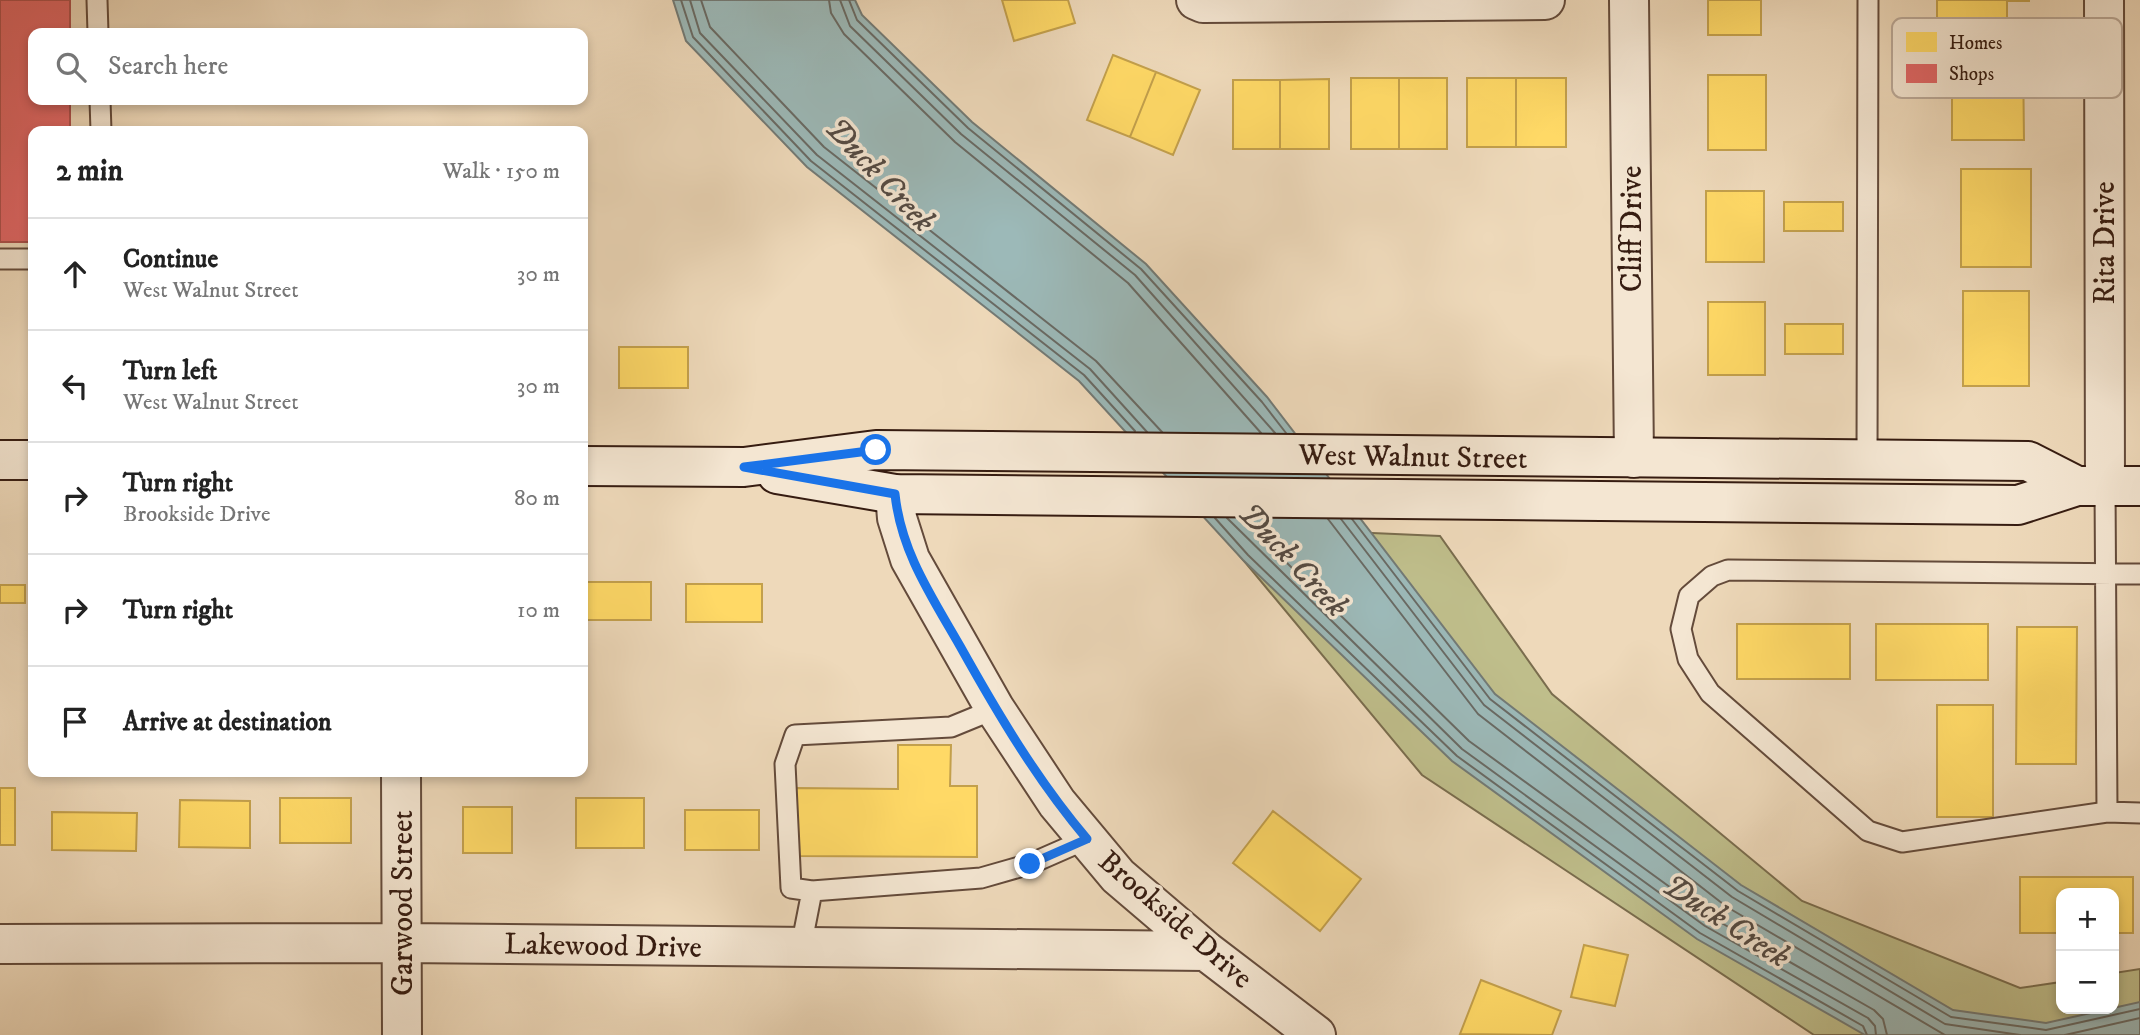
<!DOCTYPE html>
<html lang="en">
<head>
<meta charset="utf-8">
<style>
	body { margin:0; font-family:"IM FELL DW Pica",serif; background:#f2f2f2; color:#222 }
	.controls { position:absolute; right:21px; bottom:21px; display:grid; overflow:hidden; border-radius:14px; box-shadow:0 4px 10px #0003 }
	.controls button { width:63px; height:63px; display:grid; place-items:center; padding:0; border:0; border-bottom:2px solid #e0e0e0; background:#fff; color:#222; font:35px sans-serif }
	.stop { position:absolute; width:21px; height:21px; margin:-16px; border:5px solid #1a73e8; border-radius:50%; background:#fff }
	.stop.end { background:#1a73e8; border-color:#fff; box-shadow:0 2px 7px #0008 }
	.list { margin:0; padding:0; list-style:none }
	h2 { display:flex; justify-content:space-between; align-items:center; height:91px; margin:0; padding:0 28px; font-size:30px }
	h2 small { font-size:23px; font-weight:400; color:#767676 }
	.list li { display:grid; grid-template-columns:46px 1fr auto; gap:21px; align-items:center; box-sizing:border-box; height:112px; padding:0 28px; border-top:2px solid #e0e0e0 }
	.list b { display:block; font-size:26px; white-space:nowrap }
	.list p { margin:0; font-size:23px; white-space:nowrap; color:#767676 }
	.list em { font-size:23px; font-style:normal; color:#767676 }
	.icon { flex:none; width:38px; height:38px; fill:none; stroke:currentColor; stroke-width:2; stroke-linecap:round; stroke-linejoin:round }
	.map { position:relative; flex:none; width:2140px; height:1035px; overflow:hidden }
	.search { position:absolute; background:#fff; box-shadow:0 4px 10px #0003; left:28px; top:28px; width:560px; height:77px; display:flex; align-items:center; gap:18px; box-sizing:border-box; padding:0 24px; border-radius:14px; color:#767676; font-size:26px }
	.panel { position:absolute; background:#fff; box-shadow:0 4px 10px #0003; left:28px; top:126px; width:560px; height:651px; border-radius:14px }
	.map>svg:first-child { display:block }
	.green { fill:#bfbe8b; stroke:#7a6d4e; stroke-width:2 }
	.water { fill:#9cb9b8; stroke:#737a75; stroke-width:2 }
	.homes { fill:#ffd966; stroke:#c3a04c; stroke-width:2 }
	.shops { fill:#e06666; stroke:#ad504c; stroke-width:2 }
	.lines { fill:none; stroke-linecap:round; stroke-linejoin:round }
	.shore { stroke:#696a64; stroke-width:2 }
	.lane-casing { stroke:#644b3b; stroke-width:23 }
	.street-casing { stroke:#644b3b; stroke-width:42 }
	.secondary-casing { stroke:#361c11; stroke-width:42 }
	.lane { stroke:#f4e6d2; stroke-width:19 }
	.street { stroke:#f4e6d2; stroke-width:38 }
	.secondary { stroke:#f4e6d2; stroke-width:38 }
	.route { stroke:#1a73e8; stroke-width:9 }
	.labels { text-anchor:middle; stroke-width:7; stroke-linejoin:round; paint-order:stroke }
	.street-label { font-size:30px; fill:#361c11; stroke:#f4e6d2 }
	.water-label { font-size:32px; font-style:italic; fill:#554b43; stroke:#f4e6d2 }
	.key { fill:#f4e6d2; stroke:#bba998; stroke-width:2 }
	.key-label { font-size:19px; fill:#361c11 }
</style>
</head>
<body>
<div class="map">
<svg width="2140" height="1035" viewBox="0 0 2140 1035">
	<rect width="100%" height="100%" fill="#eed9ba"/>
	<filter id="stains"><feTurbulence type="fractalNoise" baseFrequency=".00286" numOctaves="4"/><feColorMatrix values="0 0 0 0 .2 0 0 0 0 .09 0 0 0 0 .02 0 0 0 .5 -.17"/></filter>
	<radialGradient id="worn" r=".72"><stop offset=".6" stop-color="#630" stop-opacity="0"/><stop offset="1" stop-color="#630" stop-opacity=".3"/></radialGradient>
	<!-- green -->
	<path class="green" d="M1215 526 1440 536 1552 694 1802 901 2020 988 2061 982V1009H2114V973L2140 969V1035H1814L1422 775Z"/>
	<!-- water -->
	<path class="water" d="M673 0H855L862 15 972 122 1146 264 1267 397 1495 694 1741 885 1953 1010 2046 1023 2140 1002V1035H1865L1697 939 1452 761 1243 560 1079 381 807 167 686 41Z"/>
	<!-- homes -->
	<path class="homes" d="M1002 0H1068L1075 23 1014 41Z
		M1708 0H1761V35H1708Z
		M1937 0H2029V1H2007V21H1937Z
		M1952 54H2023L2024 140H1952Z
		M1113 55 1156 72 1130 137 1087 120Z
		M1156 72 1200 90 1173 155 1130 137Z
		M1708 75H1766V150H1708Z
		M1351 78H1399V149H1351Z
		M1399 78H1447V149H1399Z
		M1467 78H1516V147H1467Z
		M1516 78H1566V147H1516Z
		M1329 79V149H1280V80Z
		M1233 80H1280V149H1233Z
		M1961 169H2031V267H1961Z
		M1706 191H1764V262H1706Z
		M1784 202H1843V231H1784Z
		M1963 291H2029V386H1963Z
		M1708 302H1765V375H1708Z
		M1785 324H1843V354H1785Z
		M619 347H688V388H619Z
		M583 582H651V620H583Z
		M686 584H762V622H686Z
		M0 585H25V603H0Z
		M1737 624H1850V679H1737Z
		M1876 624H1988V680H1876Z
		M2017 627H2077L2076 764H2016Z
		M1937 705H1993V817H1937Z
		M898 745H951L950 786H977V857L795 856 796 788 898 789Z
		M0 788H15V845H0Z
		M280 798H351V843H280Z
		M576 798H644V848H576Z
		M180 800 250 801V848L179 847Z
		M463 807H512V853H463Z
		M685 810H759V850H685Z
		M1273 811 1361 879 1320 931 1233 863Z
		M52 812 137 813 136 851 52 850Z
		M2020 877H2133V933H2114V893H2061V933H2020Z
		M1584 945 1628 955 1615 1006 1571 997Z
		M1481 980 1561 1011 1552 1035 1460 1034Z"/>
	<!-- shops -->
	<path class="shops" d="M0 0H70V33H33V100H70V131H33V242H0Z"/>
	<g class="lines">
		<!-- shore -->
		<path class="shore" d="M681 0 693 37 811 161 1084 375 1135 431
			M690 0 700 33 817 155 1090 369 1147 432
			M701 0 710 27 824 147 1096 361 1162 432
			M829 0 831 13 844 34 955 142 1128 283 1261 433
			M840 0 850 26 961 134 1135 275 1275 433
			M849 0 857 20 968 128 1141 269 1262 402 1286 433
			M1215 518 1248 555 1457 756 1700 933 1863 1026 1867 1035
			M1227 518 1462 749 1705 926 1868 1018 1875 1026 1876 1035
			M1241 518 1469 741 1711 917 1874 1010 1883 1019 1887 1035
			M1328 519 1478 714 1727 907 1945 1035
			M1341 519 1484 705 1732 897 1945 1024 2020 1035
			M1352 519 1490 699 1738 891 1951 1017 2046 1030 2140 1009
			M2065 1035 2140 1018"/>
		<defs>
			<path id="lane" d="M97 0 98 33
				M100 100 101 131
				M0 259H33
				M1867 460 1868 0
				M2105 486 2107 812
				M2140 574 1728 570 1712 576 1689 596 1681 629 1688 659 1710 693 1868 831 1902 842 2107 812 2140 813
				M812 891 791 888 785 764 795 735 951 727 995 709
				M801 947 812 891 981 878 1030 864 1087 839"/>
			<path id="street" d="M1196 0 1203 3 1545 0
				M1629 0 1634 458
				M2104 0 2105 486
				M895 494 897 518 910 559 995 709 1057 803 1118 876 1206 951 1316 1035
				M401 772 402 1035
				M0 944 402 943 1206 951"/>
			<path id="secondary" d="M0 460H33
				M583 466 744 467 876 450 2028 461 2077 486
				M777 474 895 494 2018 505 2077 486H2140"/>
		</defs>
		<!-- lane casing -->
		<use href="#lane" class="lane-casing"/>
		<!-- street casing -->
		<use href="#street" class="street-casing"/>
		<!-- secondary casing -->
		<use href="#secondary" class="secondary-casing"/>
		<!-- lane -->
		<use href="#lane" class="lane"/>
		<!-- street -->
		<use href="#street" class="street"/>
		<!-- secondary -->
		<use href="#secondary" class="secondary"/>
	</g>
	<g class="lines">
		<!-- route -->
		<path class="route" d="M876 450 744 467 895 494C901 552 932 597 960 646 998 714 1037 780 1087 839L1030 864"/>
	</g>
	<g class="labels">
		<!-- street labels -->
		<g class="street-label">
			<text transform="translate(1631 229) rotate(-90)" y="10">Cliff Drive</text>
			<text transform="translate(2104 243) rotate(-90)" y="10">Rita Drive</text>
			<text transform="translate(1413 456) rotate(1)" y="10">West Walnut Street</text>
			<text transform="translate(402 903) rotate(-90)" y="10">Garwood Street</text>
			<text transform="translate(1176 919) rotate(41)" y="10">Brookside Drive</text>
			<text transform="translate(603 945) rotate(1)" y="10">Lakewood Drive</text>
		</g>
		<!-- water labels -->
		<g class="water-label">
			<text transform="translate(881 174) rotate(47)" y="11">Duck Creek</text>
			<text transform="translate(1294 559) rotate(47)" y="11">Duck Creek</text>
			<text transform="translate(1727 920) rotate(33)" y="11">Duck Creek</text>
		</g>
	</g>
	<!-- legend -->
	<rect x="1892" y="18" width="230" height="80" rx="10" class="key"/>
	<rect x="1906" y="32" width="31" height="20" fill="#ffd966"/>
	<rect x="1906" y="64" width="31" height="19" fill="#e06666"/>
	<g class="key-label">
		<text x="1949" y="49">Homes</text>
		<text x="1949" y="80">Shops</text>
	</g>
	<rect width="100%" height="100%" filter="url(#stains)"/>
	<rect width="100%" height="100%" fill="url(#worn)"/>
</svg>
<div class="controls">
<button>+</button>
<button>−</button>
</div>
<div class="stop" style="left:876px;top:450px"></div>
<div class="stop end" style="left:1030px;top:864px"></div>
<div class="search"><svg class="icon" aria-label="search" viewBox="0 0 24 24"><circle cx="10" cy="10" r="6"/><path d="M15 15l6 6"/></svg>Search here</div>
<section class="panel">
<h2>2 min<small>Walk · 150 m</small></h2>
<ul class="list">
<li><svg class="icon" aria-label="ahead" viewBox="0 0 24 24"><path d="M12 20V5M6 11l6-6 6 6"/></svg><div><b>Continue</b><p>West Walnut Street</p></div><em>30 m</em></li>
<li><svg class="icon" aria-label="left" viewBox="0 0 24 24"><path d="M17 20v-9H6M10 6l-5 5 5 5"/></svg><div><b>Turn left</b><p>West Walnut Street</p></div><em>30 m</em></li>
<li><svg class="icon" aria-label="right" viewBox="0 0 24 24"><path d="M7 20v-9h11M14 6l5 5-5 5"/></svg><div><b>Turn right</b><p>Brookside Drive</p></div><em>80 m</em></li>
<li><svg class="icon" aria-label="right" viewBox="0 0 24 24"><path d="M7 20v-9h11M14 6l5 5-5 5"/></svg><div><b>Turn right</b></div><em>10 m</em></li>
<li><svg class="icon" aria-label="arrive" viewBox="0 0 24 24"><path d="M6 21V4h12l-3 4 3 4H6"/></svg><div><b>Arrive at destination</b></div></li>
</ul>
</section>
</div>
</body>
</html>
